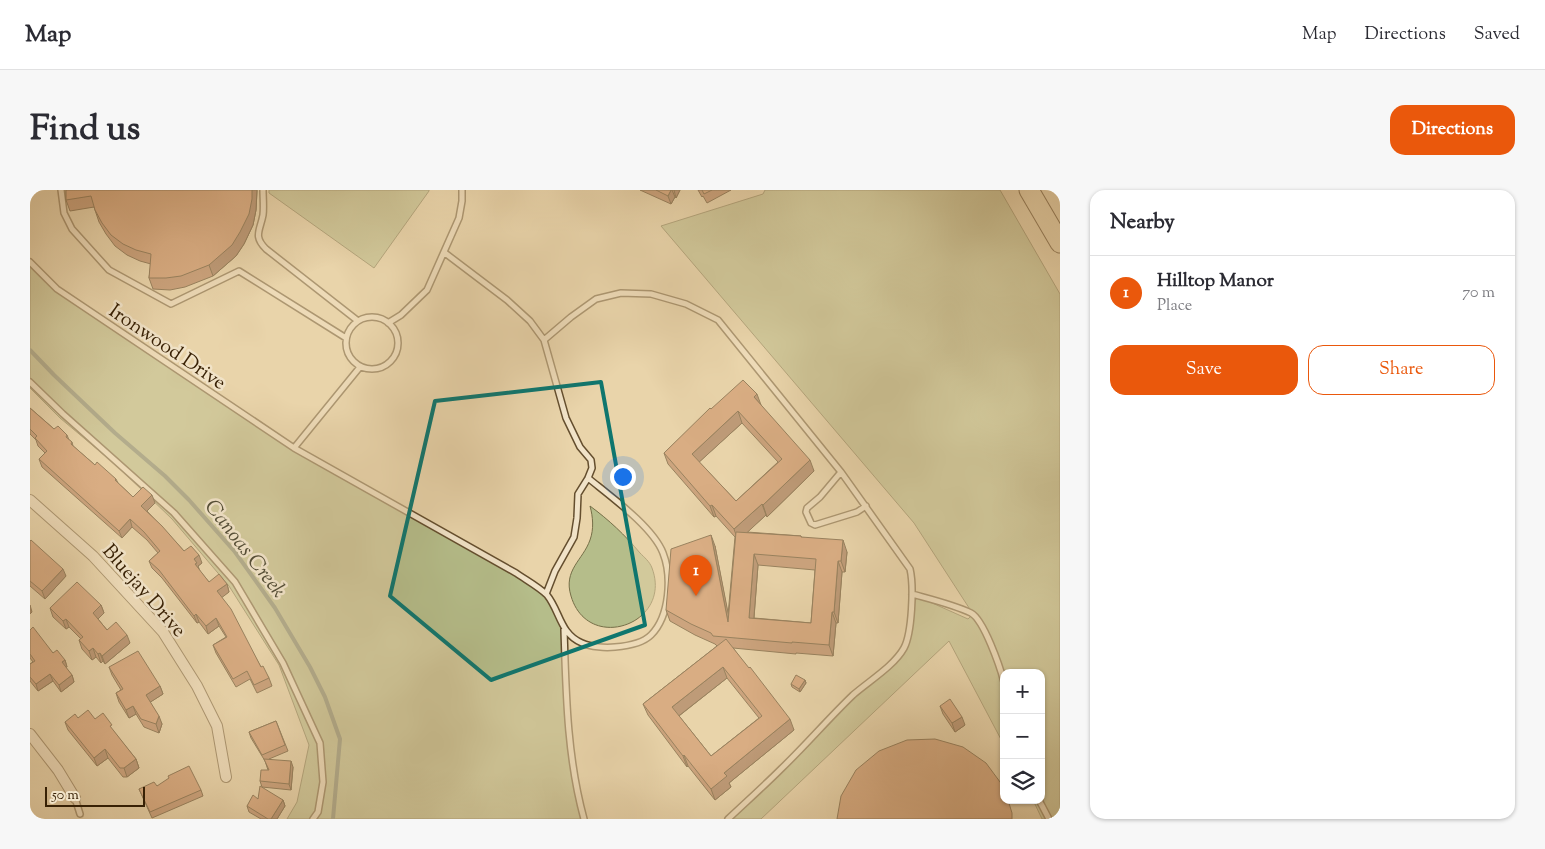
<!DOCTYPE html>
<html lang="en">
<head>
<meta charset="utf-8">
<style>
	body { margin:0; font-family:"Sorts Mill Goudy",serif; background:#f7f7f7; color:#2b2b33 }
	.controls { position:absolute; right:15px; bottom:15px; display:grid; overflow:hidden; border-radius:10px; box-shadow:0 1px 4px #0004 }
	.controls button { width:45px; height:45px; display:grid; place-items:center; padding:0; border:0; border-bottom:1px solid #e1e1e2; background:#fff; color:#2b2b33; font:25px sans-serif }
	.scale { position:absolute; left:15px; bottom:12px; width:100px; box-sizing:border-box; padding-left:5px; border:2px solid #382105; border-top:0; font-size:14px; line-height:18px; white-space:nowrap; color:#382105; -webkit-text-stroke:4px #f1e3c8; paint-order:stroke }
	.you { position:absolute; left:592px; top:286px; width:18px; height:18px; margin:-12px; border:4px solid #fff; border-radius:50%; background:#1a73e8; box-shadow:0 0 0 8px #1a73e833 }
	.badge { display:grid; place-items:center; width:32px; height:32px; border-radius:50%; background:#ea580c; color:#fff; font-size:16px; font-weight:700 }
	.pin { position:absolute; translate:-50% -41px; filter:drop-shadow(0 1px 2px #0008) }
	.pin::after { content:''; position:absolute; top:26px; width:18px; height:15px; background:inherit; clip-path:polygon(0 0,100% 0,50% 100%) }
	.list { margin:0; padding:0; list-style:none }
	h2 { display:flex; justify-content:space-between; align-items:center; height:65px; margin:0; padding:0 20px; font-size:21px }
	h2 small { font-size:16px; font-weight:400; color:#7c7c81 }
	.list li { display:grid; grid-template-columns:32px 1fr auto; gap:15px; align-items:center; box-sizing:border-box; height:75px; padding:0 20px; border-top:1px solid #e1e1e2 }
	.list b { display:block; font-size:19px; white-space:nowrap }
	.list p { margin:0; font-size:16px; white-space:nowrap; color:#7c7c81 }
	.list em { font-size:16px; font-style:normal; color:#7c7c81 }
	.actions { display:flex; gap:10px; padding:15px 20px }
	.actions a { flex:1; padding:11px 0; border:1px solid #ea580c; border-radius:15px; text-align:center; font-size:18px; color:#ea580c }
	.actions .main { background:#ea580c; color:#fff }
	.icon { flex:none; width:28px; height:28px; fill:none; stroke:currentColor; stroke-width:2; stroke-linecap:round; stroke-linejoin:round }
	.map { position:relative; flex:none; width:1030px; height:629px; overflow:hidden; border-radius:15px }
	header { display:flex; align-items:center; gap:30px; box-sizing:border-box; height:70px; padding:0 25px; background:#fff; border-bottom:1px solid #e1e1e2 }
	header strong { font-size:24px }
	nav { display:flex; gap:28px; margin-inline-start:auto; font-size:18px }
	.intro { display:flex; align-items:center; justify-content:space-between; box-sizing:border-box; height:120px; padding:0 30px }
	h1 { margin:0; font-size:35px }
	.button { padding:12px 22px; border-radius:15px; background:#ea580c; color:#fff; font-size:18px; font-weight:700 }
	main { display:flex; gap:30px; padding:0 30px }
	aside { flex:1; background:#fff; border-radius:15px; box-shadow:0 1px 4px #0004 }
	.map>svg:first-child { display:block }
	.green { fill:#b5bd8a; stroke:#766f48 }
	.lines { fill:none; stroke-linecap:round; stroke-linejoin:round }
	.stream { stroke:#717c68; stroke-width:4 }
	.service-casing { stroke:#644e2e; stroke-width:8 }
	.minor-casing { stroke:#644e2e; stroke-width:12 }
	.motorway-casing { stroke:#382105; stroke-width:21 }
	.service { stroke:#f1e3c8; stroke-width:5 }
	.minor { stroke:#f1e3c8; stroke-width:10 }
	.motorway { stroke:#e9d4aa; stroke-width:19 }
	.wall { fill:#a96c4a; stroke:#382105; fill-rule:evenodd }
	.shaded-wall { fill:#8a583c; stroke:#382105 }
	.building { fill:#c57e56; stroke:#382105; fill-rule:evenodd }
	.marked { fill:none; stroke:#0f766e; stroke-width:4; stroke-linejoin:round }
	.labels { text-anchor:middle; stroke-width:5; stroke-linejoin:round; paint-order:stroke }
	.street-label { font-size:20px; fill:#382105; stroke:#f1e3c8 }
	.water-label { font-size:21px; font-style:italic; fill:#544e37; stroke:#f1e3c8 }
</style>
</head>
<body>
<header>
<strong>Map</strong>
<nav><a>Map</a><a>Directions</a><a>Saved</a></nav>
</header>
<div class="intro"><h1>Find us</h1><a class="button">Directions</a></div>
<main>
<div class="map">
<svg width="1030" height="629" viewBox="0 0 1030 629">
	<rect width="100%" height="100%" fill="#e9d4aa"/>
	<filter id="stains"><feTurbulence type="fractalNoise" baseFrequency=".004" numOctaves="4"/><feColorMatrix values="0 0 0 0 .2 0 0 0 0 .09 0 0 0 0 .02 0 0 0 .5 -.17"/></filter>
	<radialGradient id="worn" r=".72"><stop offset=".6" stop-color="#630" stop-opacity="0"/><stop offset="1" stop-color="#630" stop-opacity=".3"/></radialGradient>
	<!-- green -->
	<path class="green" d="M239 0H399V1L344 78 239 3Z
		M735 0H970L1030 104V629H1012L1003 610H1011V483H974V555L919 451 731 629H697L874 458 882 404 938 429 943 424 884 333 631 36 733 4Z
		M0 70 27 99 228 235 516 404 534 439 536 524 554 629H257L267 612 279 555 249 475 199 396 142 329 86 275 30 228 0 198Z
		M560 316C579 330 595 345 610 363 614 367 620 372 622 378 643 434 558 464 541 406 533 380 553 370 560 350 564 339 563 327 560 316Z"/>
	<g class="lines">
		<!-- stream -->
		<path class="stream" d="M0 160 24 185 85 243 135 286 159 310 205 362 245 418 280 477 295 507 310 549 303 629"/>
		<defs>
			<path id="service" d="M31 0 34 23 42 39 79 80 141 114 209 81 316 148
				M233 0C233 8 234 17 233 25 230 41 223 46 236 59L328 131
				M415 63 477 110 500 131 514 150 536 228 550 257 561 270 562 278 558 288 548 304 547 328 544 347 525 381 516 404
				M0 72 27 99 264 258 486 383C496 390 509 397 517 405 530 421 530 444 552 453 561 457 575 458 585 457 597 456 612 454 621 445 640 426 642 386 633 363 623 337 580 306 558 288
				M316 153a26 26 0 1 1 52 0a26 26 0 1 1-52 0Z
				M358 133 371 125 397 100 429 28 432 11V0
				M514 150 541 127 566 109 591 103 621 104 656 114 688 130 811 282 880 379C884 396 882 443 874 458 864 476 839 491 823 505 798 529 776 555 751 579 734 596 716 612 698 629
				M0 192 33 224 144 323 205 392 253 473 290 553 293 592 288 622 283 629
				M264 258 330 177
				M811 282 790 307 777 318 776 322 781 333 785 335 827 322 836 316
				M882 404C900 409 925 415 941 423 954 430 970 477 974 492
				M534 439C536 503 537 567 554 629
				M45 608 50 624
				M1009 610 1019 629"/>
			<path id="minor" d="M0 310 63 366 133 442 167 496 187 536 196 587
				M0 544 28 580 45 608"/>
			<path id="motorway" d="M999 0 1030 53"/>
		</defs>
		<!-- service casing -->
		<use href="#service" class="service-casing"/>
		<!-- minor casing -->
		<use href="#minor" class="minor-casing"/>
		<!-- motorway casing -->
		<use href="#motorway" class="motorway-casing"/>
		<!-- service -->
		<use href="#service" class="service"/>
		<!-- minor -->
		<use href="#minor" class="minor"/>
		<!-- motorway -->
		<use href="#motorway" class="motorway"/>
	</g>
	<!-- wall -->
	<path class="wall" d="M36 0H227L226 20 223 35 214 54 206 66 183 86 155 97 140 100 123 99 119 88 121 74 110 71 97 65 85 56 76 44 69 32 64 17 40 21 36 10Z
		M610 0H650L646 8 645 7 641 14Z
		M668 0H701L677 13 673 6 672 7Z
		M730 214 784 281 737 327 736 325 717 342 771 346V347L817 362 815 382H812L808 433H806L803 466 766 463V464L703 458 764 540 699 593 701 597 685 610 658 576 657 577 618 525 613 514 687 456 685 454 665 445 640 431 636 420 685 356 698 425 705 347 686 326 684 327 638 274 634 263 681 219ZM712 233 748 272 706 311 669 272ZM728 375 785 380 781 433 724 428ZM697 488 729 528 681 566 649 526Z
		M0 218 24 239 37 245 39 250 42 252 43 256 65 275 86 289 88 293 103 307 125 313 117 321 154 361 172 373 168 376 169 380 179 392 197 394 199 402 191 407 231 477 239 488 242 496 227 503 220 489 206 497 186 463 183 455 196 447 189 436 178 444 169 432 167 433 132 388 122 378 119 371 128 363 117 350 102 337 92 348 12 277 9 269 15 263 8 256 6 250 0 244Z
		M0 351 36 386 15 409 0 396Z
		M71 415 74 423 68 429 77 440 100 453 75 474 73 471 71 473 66 467 62 470 52 459 49 450 51 449 39 437 36 439 23 427 20 418Z
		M0 440 23 463 35 470 37 477 36 478 42 485 44 492 31 502 23 491 8 501 0 491V474L3 472 0 468Z
		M79 477 130 496 133 504 120 512 132 534 129 543 114 537 106 524 99 528 89 512 86 503 91 500 82 485Z
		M775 490 776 493 770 502 762 497 761 494Z
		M910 516 935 535 925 542 913 524Z
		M48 528 65 529 84 542 106 569 109 578 97 587H93L78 568 67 576 38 540 35 532Z
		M246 531 258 561 239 569 263 577 261 600 232 597 230 591 238 580 235 571 221 548 219 542Z
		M127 596 171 600 173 606 122 628 109 599Z
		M228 609 253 610 255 616 247 629H231L219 622 217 616Z"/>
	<!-- shaded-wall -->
	<path class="shaded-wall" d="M222 0H227L226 20 223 35 214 54 206 66 183 86 179 75Z
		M641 0H642L645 7 641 14 638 6Z
		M644 0H650L646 8Z
		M727 204 731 215 724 207Z
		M708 221 712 233 666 275 662 264Z
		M780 270 784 281 737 327 733 315Z
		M122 305 125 313 114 324 111 316Z
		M732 314 736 325 708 351 704 339Z
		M682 315 686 326 684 327 680 316Z
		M100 329 102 337 92 348 89 341Z
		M681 345 685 356 702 443 698 432Z
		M813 350 817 362 815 382 811 371Z
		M724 364 728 375 723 439 719 428Z
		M169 365 172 373 168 376 170 381 168 382 164 369Z
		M808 371 812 382 808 433 804 422Z
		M33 379 36 386 15 409 12 401Z
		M197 394 199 402 190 409 187 401Z
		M0 415 2 422 0 424Z
		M71 415 74 423 66 431 63 423Z
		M802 422 806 433 803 466 799 455Z
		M166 424 169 432 167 433 164 426Z
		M186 428 189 436 178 444 176 436Z
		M36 429 39 437 36 439 33 431Z
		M97 445 100 453 75 474 72 466Z
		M63 458 66 467 62 470 59 461Z
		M70 463 73 471 71 473 68 464Z
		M35 470 37 477 34 479 32 472Z
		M693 477 697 488 646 528 642 517Z
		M20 484 23 491 8 501 6 494Z
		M42 485 44 492 31 502 29 495Z
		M775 490 776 493 770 502 769 499Z
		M130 496 133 504 119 513 116 505Z
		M103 516 106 524 99 528 96 520Z
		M129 526 132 534 129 543 126 534Z
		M932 527 935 535 925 542 922 533Z
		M760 529 764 540 699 593 701 597 685 610 681 599 694 583Z
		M75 559 78 568 67 576 64 568Z
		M654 565 658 576 657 577 653 566Z
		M106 569 109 578 97 587 94 578Z
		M261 571 263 577 261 600 259 594Z
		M253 610 255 616 247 629H241Z"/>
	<!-- building -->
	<path class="building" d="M36 0H222V9L219 24 210 42 202 55 179 75 151 86 136 88H119L121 64 106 60 93 54 81 45 72 33 65 20 61 6 36 10Z
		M626 0H641L638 6Z
		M672 0H682L674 4Z
		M713 190 727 204 724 207 780 270 733 315 732 314 704 339 682 315 680 316 634 263 680 218 681 219ZM708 221 752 269 706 311 662 264Z
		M0 218 24 239 28 236 37 245 36 247 42 252 41 254 65 275 67 272 86 289 85 290 103 307 113 297 122 305 111 316 132 336 154 361 161 356 169 365 164 369 167 373 165 374 179 392 189 384 197 394 187 401 201 419 231 477 233 476 239 488 224 495 217 481 203 489 183 455 197 447 186 428 176 436 166 424 164 426 129 380 119 371 130 361 114 342 100 329 89 341 9 269 17 261 5 248 7 246 0 239Z
		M706 342 771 346V347L813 350 811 371H808L804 422H802L799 455 762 452V453L683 446 681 443 661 434 636 420 641 359 681 345 698 432ZM724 364 786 369 781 433 719 428Z
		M1 350 33 379 12 401 0 391V351Z
		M47 392 71 415 63 423 77 440 86 432 97 445 72 466 70 463 68 464 63 458 59 461 49 450 53 447 36 429 33 431 20 418Z
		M3 437 23 463 27 460 35 470 32 472 42 485 29 495 20 484 6 494 0 487V474L5 471 0 464V440Z
		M696 449 719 478 720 477 760 529 694 583 697 586 681 599 654 565 653 566 613 514ZM693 477 732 526 681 566 642 517Z
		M108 461 130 496 116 505 129 526 126 534 111 529 103 516 96 520 86 503 93 499 79 477Z
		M766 485 775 490 769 499 761 494Z
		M920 509 932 527 922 533 910 516Z
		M58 520 65 529 73 523 82 535 80 536 106 569 94 578H90L75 559 64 568 35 532 45 524 48 528Z
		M246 531 255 555 232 565 219 542Z
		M905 549 933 557 956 573 973 596 974 610H978L982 623V629H807L811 606 826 580 849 561 877 550Z
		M234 569 261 571 259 594 230 591 231 580H239Z
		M159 576 171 600 120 622 109 599 124 592 127 596 139 588 138 586Z
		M230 596 253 610 241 629H238L217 616 223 605 228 609Z"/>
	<!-- marked area -->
	<path d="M0 0H1030V629H0ZM571 192 615 435 461 490 360 406 405 211Z" fill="#e9d4aa" fill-opacity=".55" fill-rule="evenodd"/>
	<path class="marked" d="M571 192 615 435 461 490 360 406 405 211Z"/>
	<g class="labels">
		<!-- street labels -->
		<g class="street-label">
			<text transform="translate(138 156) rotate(34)" y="7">Ironwood Drive</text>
			<text transform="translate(115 400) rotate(49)" y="7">Bluejay Drive</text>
		</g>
		<!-- water labels -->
		<g class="water-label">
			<text transform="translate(216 358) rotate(52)" y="7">Canoas Creek</text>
		</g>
	</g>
	<rect width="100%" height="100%" filter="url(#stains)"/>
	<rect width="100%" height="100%" fill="url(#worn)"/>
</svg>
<div class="controls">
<button>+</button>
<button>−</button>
<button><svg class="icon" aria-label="layers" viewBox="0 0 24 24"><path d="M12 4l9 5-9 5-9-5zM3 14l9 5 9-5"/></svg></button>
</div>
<div class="scale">50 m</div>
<div class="you"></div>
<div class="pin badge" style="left:666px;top:406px">1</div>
</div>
<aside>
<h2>Nearby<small></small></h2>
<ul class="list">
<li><span class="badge">1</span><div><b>Hilltop Manor</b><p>Place</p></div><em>70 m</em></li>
</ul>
<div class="actions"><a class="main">Save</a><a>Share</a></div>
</aside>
</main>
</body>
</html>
